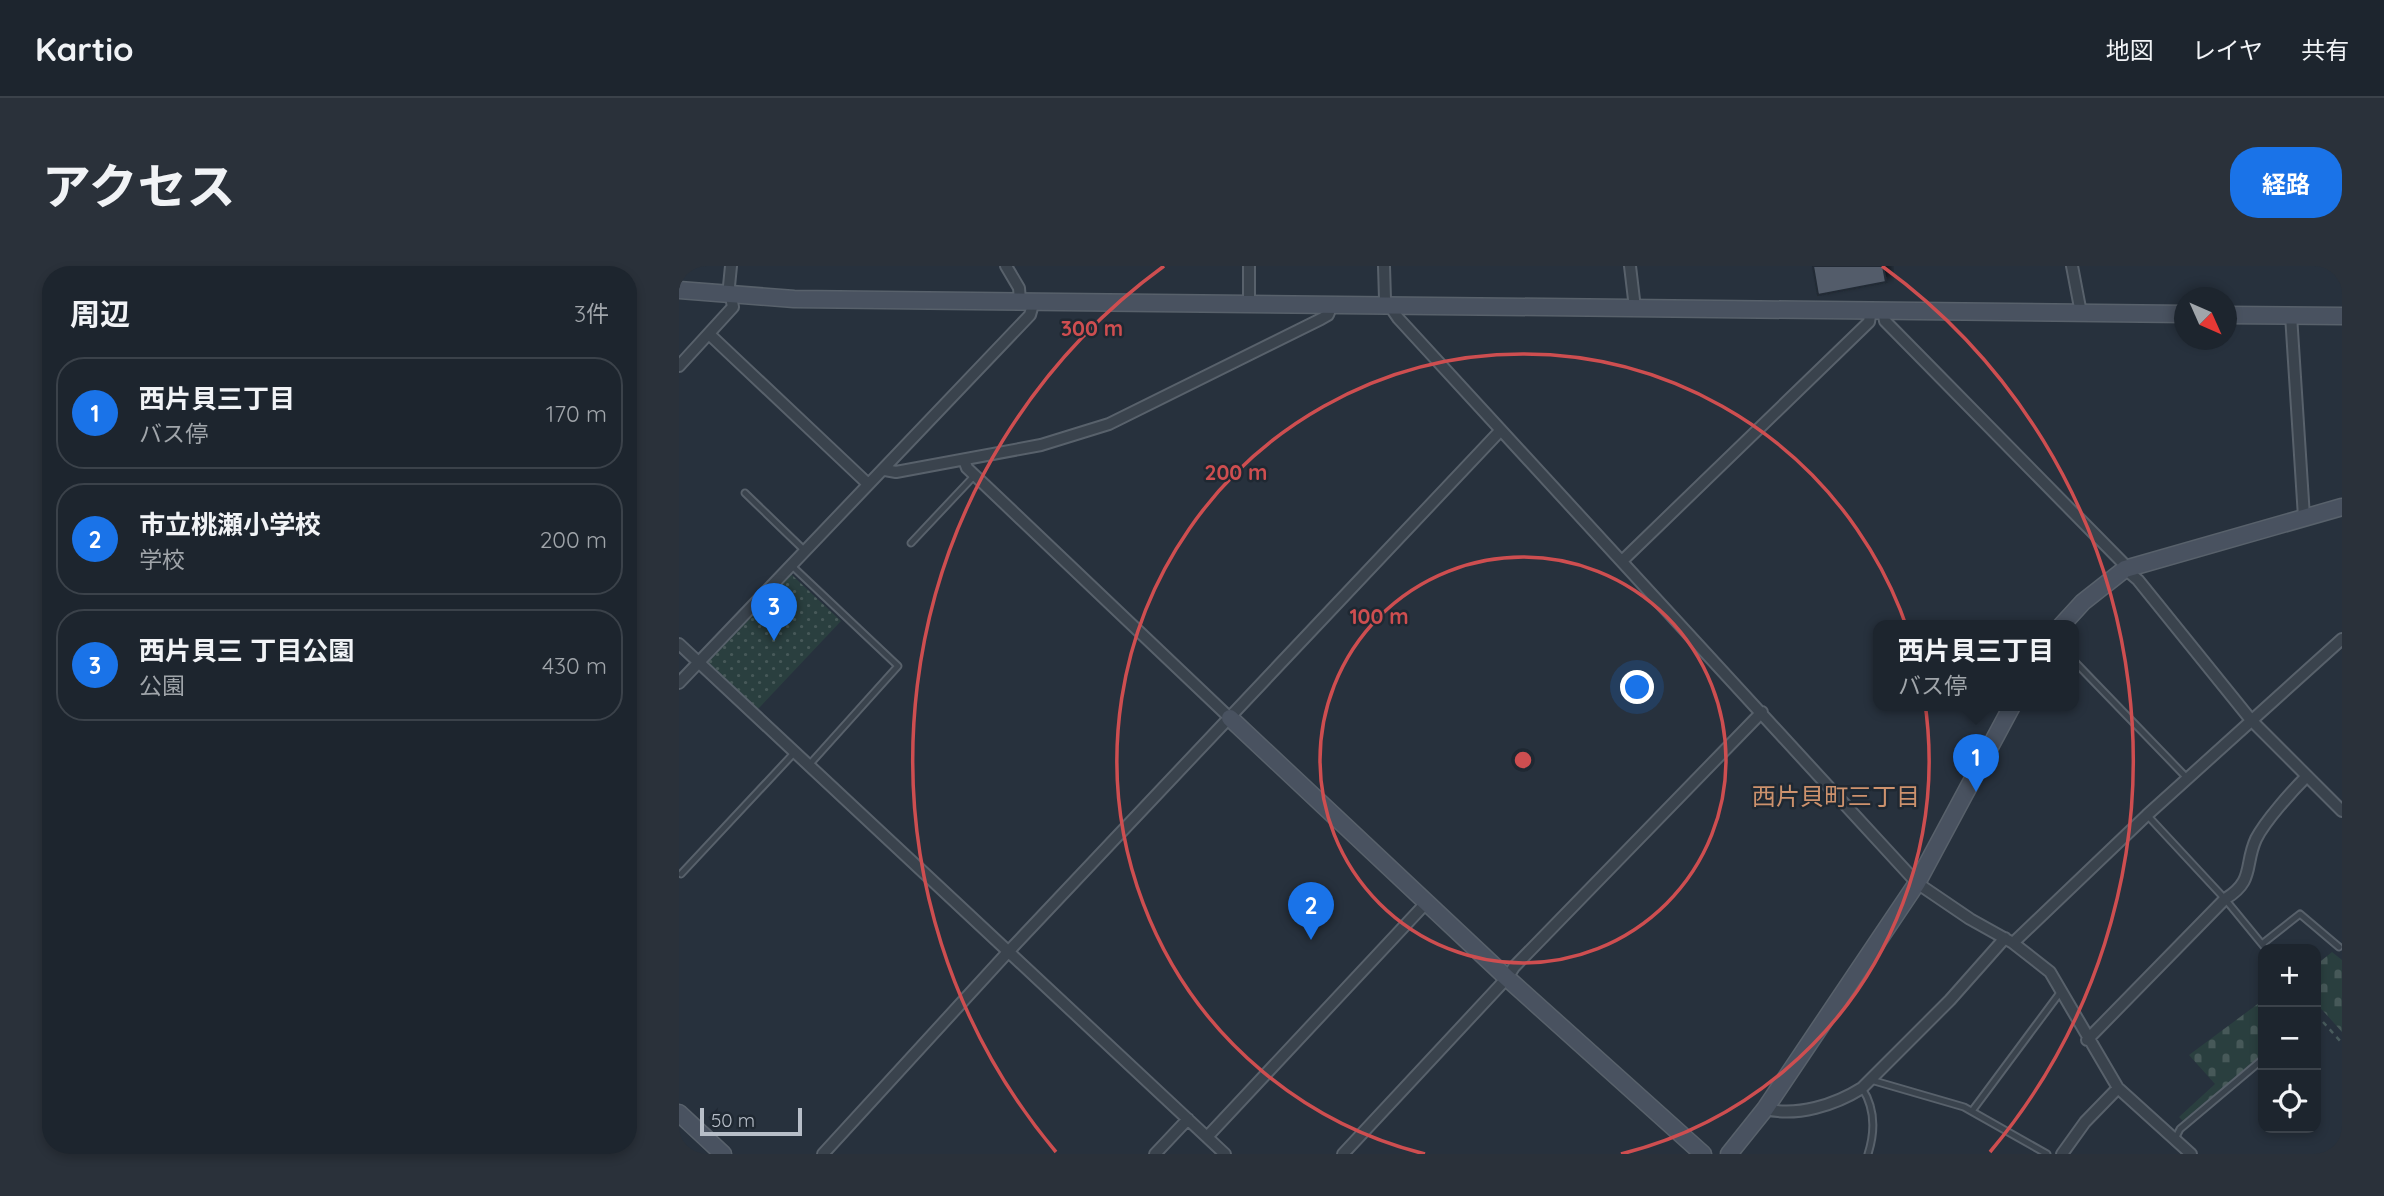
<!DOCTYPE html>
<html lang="ja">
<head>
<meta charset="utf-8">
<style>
	body { margin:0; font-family:Quicksand,"Noto Sans JP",sans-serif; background:#2a313a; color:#f1f3f6 }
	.controls { position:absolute; right:21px; bottom:21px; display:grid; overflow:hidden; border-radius:14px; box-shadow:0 4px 10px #0003 }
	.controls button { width:63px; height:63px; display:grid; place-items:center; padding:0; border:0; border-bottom:2px solid #3b424a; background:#1d252e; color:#f1f3f6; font:35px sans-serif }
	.compass { position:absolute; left:1495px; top:21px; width:63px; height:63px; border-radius:50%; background:#1d252e; box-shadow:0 4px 10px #0003; rotate:135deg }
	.scale { position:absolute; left:21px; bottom:18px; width:102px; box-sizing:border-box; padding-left:7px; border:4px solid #b7bec8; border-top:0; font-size:19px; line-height:24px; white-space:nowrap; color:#b7bec8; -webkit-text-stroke:5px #1f2832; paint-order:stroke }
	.you { position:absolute; left:959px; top:422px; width:24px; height:24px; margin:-18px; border:5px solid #fff; border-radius:50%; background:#1a73e8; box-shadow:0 0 0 10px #1a73e833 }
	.badge { display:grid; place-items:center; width:46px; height:46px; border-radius:50%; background:#1a73e8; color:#fff; font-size:23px; font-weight:700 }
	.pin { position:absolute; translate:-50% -58px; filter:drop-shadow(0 2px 4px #0008) }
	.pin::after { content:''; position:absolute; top:37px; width:24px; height:21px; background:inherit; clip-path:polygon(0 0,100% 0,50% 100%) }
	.popup { position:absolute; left:1194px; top:354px; width:206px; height:91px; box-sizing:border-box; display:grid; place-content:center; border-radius:14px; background:#1d252e; filter:drop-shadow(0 2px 5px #0005); font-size:23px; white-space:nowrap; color:#a0a5aa }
	.popup b { font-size:26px; color:#f1f3f6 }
	.popup::after { content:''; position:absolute; left:50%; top:100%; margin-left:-14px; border:14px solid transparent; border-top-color:#1d252e }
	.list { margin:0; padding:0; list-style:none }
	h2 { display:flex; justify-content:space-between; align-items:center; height:91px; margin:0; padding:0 28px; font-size:30px }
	h2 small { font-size:23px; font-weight:400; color:#a0a5aa }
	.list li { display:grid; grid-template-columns:46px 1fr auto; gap:21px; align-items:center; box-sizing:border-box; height:112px; margin:0 14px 14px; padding:0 14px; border:2px solid #3b424a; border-radius:28px }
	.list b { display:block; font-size:26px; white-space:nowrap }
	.list p { margin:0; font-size:23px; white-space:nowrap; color:#a0a5aa }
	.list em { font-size:23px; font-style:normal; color:#a0a5aa }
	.icon { flex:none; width:38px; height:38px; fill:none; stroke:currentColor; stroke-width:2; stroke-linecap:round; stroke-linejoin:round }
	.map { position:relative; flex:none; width:1663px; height:888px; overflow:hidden; border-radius:28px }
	header { display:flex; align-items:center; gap:42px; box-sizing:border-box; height:98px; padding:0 35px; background:#1d252e; border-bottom:2px solid #3b424a }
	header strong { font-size:33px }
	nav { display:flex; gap:38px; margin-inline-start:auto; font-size:24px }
	.intro { display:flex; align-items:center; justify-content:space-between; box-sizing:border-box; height:168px; padding:0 42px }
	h1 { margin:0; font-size:49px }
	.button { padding:18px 32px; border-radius:28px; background:#1a73e8; color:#fff; font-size:24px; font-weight:700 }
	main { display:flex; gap:42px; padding:0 42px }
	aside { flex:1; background:#1d252e; border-radius:28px; box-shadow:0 4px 10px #0003 }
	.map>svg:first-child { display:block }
	.cemetery { fill:url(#cemetery-stones) }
	.park { fill:url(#park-dots) }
	.building { fill:#525c6b; stroke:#212a34; stroke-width:2; filter:url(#shadow) }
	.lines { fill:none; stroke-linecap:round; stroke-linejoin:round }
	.lane-casing { stroke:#58616b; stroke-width:9 }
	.street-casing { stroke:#58616b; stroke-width:14 }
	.secondary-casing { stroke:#58616b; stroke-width:19 }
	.path { stroke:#495b5d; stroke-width:2.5; stroke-dasharray:5 5; stroke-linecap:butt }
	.lane { stroke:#3a434d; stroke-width:5 }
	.street { stroke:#3a434d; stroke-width:10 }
	.secondary { stroke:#495260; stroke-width:16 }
	.ring { fill:none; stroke:#ce4e50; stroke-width:3.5 }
	.labels { text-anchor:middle; stroke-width:5; stroke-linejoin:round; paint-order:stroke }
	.neighbourhood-label { font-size:24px; fill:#cd926d; stroke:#1f2832 }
	.centre { fill:#ce4e50; stroke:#1f2832; stroke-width:3.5 }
	.ring-label { font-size:21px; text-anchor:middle; font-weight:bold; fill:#ce4e50; stroke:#1f2832; stroke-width:5; stroke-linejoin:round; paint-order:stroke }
</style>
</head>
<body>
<header>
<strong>Kartio</strong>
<nav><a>地図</a><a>レイヤ</a><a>共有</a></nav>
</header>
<div class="intro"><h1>アクセス</h1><a class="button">経路</a></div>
<main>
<aside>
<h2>周辺<small>3件</small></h2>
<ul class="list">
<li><span class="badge">1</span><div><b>西片貝三丁目</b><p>バス停</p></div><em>170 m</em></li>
<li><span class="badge">2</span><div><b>市立桃瀬小学校</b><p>学校</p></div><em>200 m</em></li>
<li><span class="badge">3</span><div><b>西片貝三 丁目公園</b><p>公園</p></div><em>430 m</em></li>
</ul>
</aside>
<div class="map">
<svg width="1663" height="888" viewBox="0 0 1663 888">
	<defs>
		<pattern id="cemetery-stones" width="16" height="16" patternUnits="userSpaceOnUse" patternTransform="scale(1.75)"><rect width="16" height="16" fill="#2a3f3f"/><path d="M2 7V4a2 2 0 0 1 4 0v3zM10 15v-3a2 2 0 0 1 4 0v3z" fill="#475959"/></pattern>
		<pattern id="park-dots" width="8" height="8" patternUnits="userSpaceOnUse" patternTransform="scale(1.75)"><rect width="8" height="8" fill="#2a3f3f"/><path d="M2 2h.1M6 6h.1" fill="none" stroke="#475959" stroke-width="1.8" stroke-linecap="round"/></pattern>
		<filter id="shadow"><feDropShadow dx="5" dy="-5" stdDeviation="3.5" flood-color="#0009"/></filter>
	</defs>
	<rect width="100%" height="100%" fill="#27313d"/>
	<!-- cemetery -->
	<path class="cemetery" d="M1653 686 1663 694V766L1637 737V699Z
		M1584 734V788L1504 855 1500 851 1536 818 1510 789Z"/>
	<!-- park -->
	<path class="park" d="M112 308 162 355 79 443 29 396Z"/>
	<!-- building -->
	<path class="building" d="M1134 0H1204L1207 16 1139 29Z"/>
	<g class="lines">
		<defs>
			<path id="lane" d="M66 227 125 284
				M232 277 296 209
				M112 299 219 400 130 499
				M1395 395 1508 512
				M1468 549 1546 633 1587 683
				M2 608 116 486
				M1583 678 1621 648 1660 681
				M1637 743V752
				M1192 814 1285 841 1368 888
				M1183 822C1196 842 1196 866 1189 888
				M1293 845 1383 724
				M1496 873 1501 863 1584 793"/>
			<path id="street" d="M327 0 340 22 341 34
				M705 0 706 33 719 52 1238 617 1291 653 1334 677 1371 706 1439 822 1512 888
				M951 0 956 42
				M1393 0 1402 47
				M570 37V0
				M1204 44 1206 55 1444 297 1446 303 1459 314 1572 454 1663 545
				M1612 49 1625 251
				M30 68 188 217
				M0 100 54 41 50 20 52 0
				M285 194 288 202 551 452
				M206 204 217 206 362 179 430 158 642 53 649 49 653 39
				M943 295 1190 56 1192 44
				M0 378 546 888
				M0 417 351 49 355 35
				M1334 677 1468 549 1663 373
				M1408 774 1546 633C1576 615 1565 599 1577 573 1586 555 1613 525 1628 510
				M1086 843C1118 851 1156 839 1183 822L1271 734 1326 672
				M528 871 747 637
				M144 888 329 686 821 165
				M476 888 509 853
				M664 888 828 712 835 701 1083 446
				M1383 888 1406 856 1439 822"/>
			<path id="secondary" d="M0 24 115 33 1506 48
				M1548 49 1663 50
				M1382 360 1404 336 1446 303 1663 241
				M551 452 828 712 1024 888
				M0 847 44 888
				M1050 888 1086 843 1238 617 1333 440"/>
		</defs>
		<!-- lane casing -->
		<use href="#lane" class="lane-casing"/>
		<!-- street casing -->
		<use href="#street" class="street-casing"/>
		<!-- secondary casing -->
		<use href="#secondary" class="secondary-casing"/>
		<!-- path -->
		<path class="path" d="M1644 756 1663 777"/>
		<!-- lane -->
		<use href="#lane" class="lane"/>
		<!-- street -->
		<use href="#street" class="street"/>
		<!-- secondary -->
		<use href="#secondary" class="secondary"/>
	</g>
	<!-- distance rings -->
	<g class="ring">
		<circle cx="844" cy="494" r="203"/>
		<path d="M746 888A406 406 0 1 1 942 888"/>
		<path d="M377 886A610 610 0 0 1 485 0M1203 0A610 610 0 0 1 1311 886"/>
	</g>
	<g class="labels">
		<!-- neighbourhood labels -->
		<g class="neighbourhood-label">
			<text x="1157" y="539">西片貝町三丁目</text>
		</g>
	</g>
	<circle cx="844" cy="494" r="10" class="centre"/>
	<g class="ring-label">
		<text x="413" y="70">300 m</text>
		<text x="557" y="214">200 m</text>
		<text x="700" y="358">100 m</text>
	</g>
</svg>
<div class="controls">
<button>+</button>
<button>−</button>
<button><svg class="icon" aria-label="locate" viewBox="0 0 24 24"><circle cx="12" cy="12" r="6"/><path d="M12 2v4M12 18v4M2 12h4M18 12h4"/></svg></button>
</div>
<svg class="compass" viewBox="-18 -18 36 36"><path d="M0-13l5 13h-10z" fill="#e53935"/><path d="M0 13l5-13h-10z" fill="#a0a5aa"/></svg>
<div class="scale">50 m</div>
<div class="you"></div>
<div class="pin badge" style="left:1297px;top:526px">1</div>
<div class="popup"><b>西片貝三丁目</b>バス停</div>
<div class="pin badge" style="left:632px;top:674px">2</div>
<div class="pin badge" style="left:95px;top:375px">3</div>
</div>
</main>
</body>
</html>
